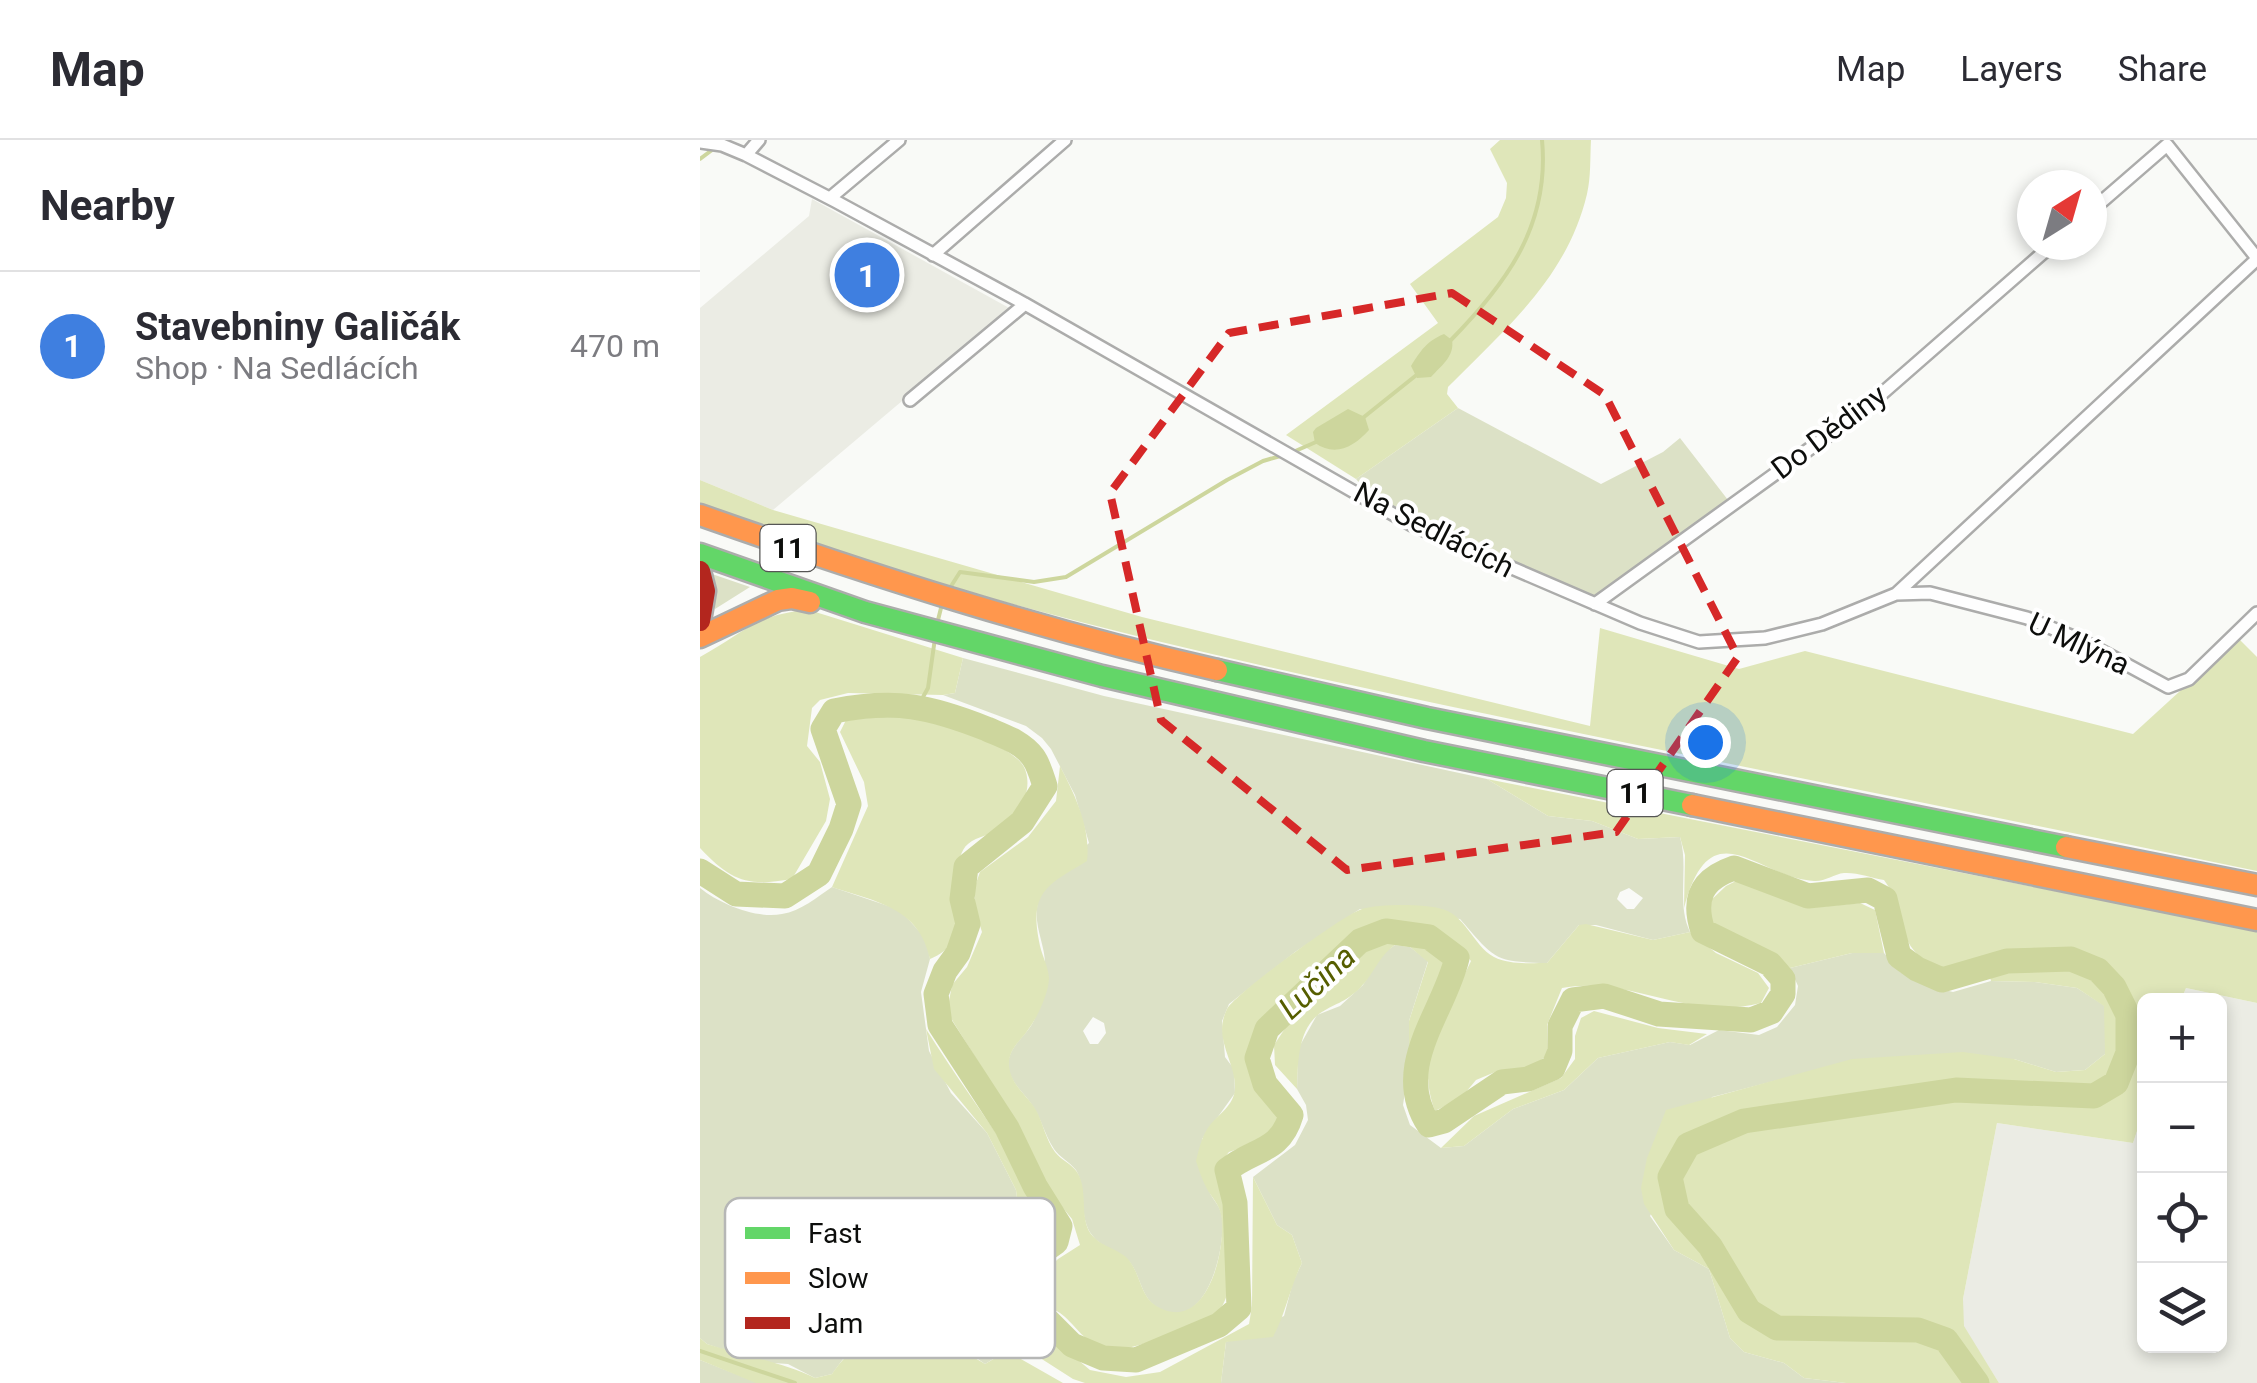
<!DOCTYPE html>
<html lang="en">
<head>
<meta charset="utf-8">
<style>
	body { margin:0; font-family:Roboto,sans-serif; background:#f7f7f7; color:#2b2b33 }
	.controls { position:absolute; right:30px; bottom:30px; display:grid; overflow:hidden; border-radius:15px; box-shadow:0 5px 15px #0003 }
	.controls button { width:90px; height:90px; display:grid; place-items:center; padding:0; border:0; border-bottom:2px solid #e1e1e2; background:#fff; color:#2b2b33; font:50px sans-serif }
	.compass { position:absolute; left:1317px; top:30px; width:90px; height:90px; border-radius:50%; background:#fff; box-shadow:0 5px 15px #0003; rotate:37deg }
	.you { position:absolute; left:1005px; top:602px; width:35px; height:35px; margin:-25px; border:8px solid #fff; border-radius:50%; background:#1a73e8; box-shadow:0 0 0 15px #1a73e833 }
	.badge { display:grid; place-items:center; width:65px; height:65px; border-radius:50%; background:#d93025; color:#fff; font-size:32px; font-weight:700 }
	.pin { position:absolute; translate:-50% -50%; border:5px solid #fff; box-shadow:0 2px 10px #0006 }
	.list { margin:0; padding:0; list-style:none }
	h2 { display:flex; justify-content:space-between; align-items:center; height:130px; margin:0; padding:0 40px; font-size:42px }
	h2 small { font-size:32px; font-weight:400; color:#7c7c81 }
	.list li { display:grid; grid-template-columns:65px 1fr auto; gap:30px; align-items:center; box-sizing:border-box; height:150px; padding:0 40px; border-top:2px solid #e1e1e2 }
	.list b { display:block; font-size:38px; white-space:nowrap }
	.list p { margin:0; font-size:32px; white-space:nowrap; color:#7c7c81 }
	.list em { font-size:32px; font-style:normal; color:#7c7c81 }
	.icon { flex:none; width:55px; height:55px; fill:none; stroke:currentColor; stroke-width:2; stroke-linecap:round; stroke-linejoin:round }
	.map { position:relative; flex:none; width:1557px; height:1243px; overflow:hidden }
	header { display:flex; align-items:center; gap:60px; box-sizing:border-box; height:140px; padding:0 50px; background:#fff; border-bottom:2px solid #e1e1e2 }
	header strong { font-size:48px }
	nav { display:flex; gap:55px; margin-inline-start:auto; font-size:35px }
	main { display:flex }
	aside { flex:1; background:#fff }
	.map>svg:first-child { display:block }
	.built { fill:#ebece4 }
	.green { fill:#dce1c6; fill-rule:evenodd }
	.forest { fill:#dfe6b9 }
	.water { fill:#cdd69d }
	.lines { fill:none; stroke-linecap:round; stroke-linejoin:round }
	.stream { stroke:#cdd69d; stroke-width:4 }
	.river { stroke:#cdd69d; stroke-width:25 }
	.street-casing { stroke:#acacab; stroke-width:16 }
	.fast-casing { stroke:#acacab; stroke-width:25 }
	.slow-casing { stroke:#acacab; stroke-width:25 }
	.jam-casing { stroke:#acacab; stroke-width:25 }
	.street { stroke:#fefefe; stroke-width:11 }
	.fast { stroke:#63d668; stroke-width:20 }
	.slow { stroke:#ff974d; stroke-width:20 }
	.jam { stroke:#b3261e; stroke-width:20 }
	.marked { fill:none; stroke:#d62828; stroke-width:8; stroke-dasharray:20 12; stroke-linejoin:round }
	.labels { text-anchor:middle; stroke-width:8; stroke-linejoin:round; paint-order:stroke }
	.shield { fill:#fff; stroke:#565655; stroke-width:2.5 }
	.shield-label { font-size:28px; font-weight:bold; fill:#0d0e0c }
	.street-label { font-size:30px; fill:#0d0e0c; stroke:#fff }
	.water-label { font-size:32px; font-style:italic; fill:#565e00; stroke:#fff }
	.key { fill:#fff; stroke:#b6b7b6; stroke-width:2.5 }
	.key-label { font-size:28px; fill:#0d0e0c }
</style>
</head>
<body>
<header>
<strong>Map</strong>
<nav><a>Map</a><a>Layers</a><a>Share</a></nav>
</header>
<main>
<aside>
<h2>Nearby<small></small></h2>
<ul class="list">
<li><span class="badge" style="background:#3f7fe0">1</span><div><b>Stavebniny Galičák</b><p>Shop · Na Sedlácích</p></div><em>470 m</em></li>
</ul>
</aside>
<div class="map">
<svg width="1557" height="1243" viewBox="0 0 1557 1243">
	<rect width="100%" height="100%" fill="#f9faf7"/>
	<!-- built -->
	<path class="built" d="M112 59 311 169 73 370 0 340V168L109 76Z
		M1486 848 1557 863V1243H1299L1263 1186V1159L1297 983 1433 1003 1444 970V1206H1520V861L1481 860Z"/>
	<!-- green -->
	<path class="green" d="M758 268 901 344 963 312 980 298 1028 360 894 457C840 434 688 379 656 339Z
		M12 434 50 447 15 469Z
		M263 518 404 556 787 639 848 676 892 681 938 699 980 697C989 728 976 763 990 792L953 800 896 785H879L847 823C793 822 795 819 760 779L660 769 595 812 529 864 522 881 525 917 534 929 535 953 502 999C504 1014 502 1038 509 1051 513 1061 521 1066 522 1078 526 1110 504 1200 455 1166 441 1156 440 1134 429 1121 419 1110 401 1108 392 1095 378 1077 387 1048 376 1030 370 1022 359 1017 354 1009 344 994 341 976 330 962 323 952 312 943 309 931 304 907 328 897 335 878 341 864 345 841 345 826 346 804 331 783 339 759 346 738 373 719 389 703L375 655 351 609 342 598 326 586 243 555 255 553ZM929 748 943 758 934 769H927L917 759 920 752ZM393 877 404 883 406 893 398 904H390L383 891Z
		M132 747 200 770 226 799 230 819 221 852 229 911 251 953 287 993 316 1050 319 1075 311 1096 288 1130 289 1165 315 1183C313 1206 304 1213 285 1224L268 1212 230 1201 201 1199 186 1210 146 1215 132 1234 115 1238 88 1224 59 1222 7 1204 0 1198V748C20 764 56 779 82 774 101 771 117 757 132 747Z
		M695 805 710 807 728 821 709 881V925L703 965 710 985 741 1008 764 1006 813 969 864 950 898 918 970 902 990 905 1019 890 1059 895 1077 887 1095 865 1098 846 1090 828 1152 813H1184L1200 832 1225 845 1253 852 1291 841 1335 842 1377 848 1405 866V914L1385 930 1356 932 1314 919 1078 940 1012 957 950 1076 974 1110 1009 1129 1030 1198 1044 1212 1084 1223 1104 1238 1146 1243H521L526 1202 584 1176 593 1142 602 1123 592 1095 577 1085 553 1037 595 1005 608 980 606 965 597 949 598 909 617 875 640 866 663 845 682 814Z
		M0 1220 56 1242V1243H0Z"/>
	<!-- forest -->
	<path class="forest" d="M800 0H891C890 18 891 37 887 54 867 138 806 188 748 247L747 254 758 268 656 339 586 295 738 183 710 144 798 77 806 58 807 43 790 9Z
		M0 340 73 370 442 477 890 586 900 488 1039 529 1105 511 1433 594 1538 498 1557 517V731C1289 675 1020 623 753 567 498 513 244 457 0 363Z
		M109 470 263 518 255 553 243 555 148 553 120 560 112 568 107 606 120 622 130 659 126 681 92 739C47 747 31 741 0 708V517C42 494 58 473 109 470Z
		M182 577C200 578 219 577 236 581 257 587 314 608 324 627 334 648 321 674 303 687 293 695 277 696 268 704 264 707 262 712 260 717 240 750 280 799 230 819 219 767 176 762 132 747L168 666 164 642 140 592 146 580Z
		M360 626C375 655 391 688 387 721 349 744 329 751 339 801 341 814 348 825 349 838 349 852 338 876 330 887 322 900 308 908 309 926 311 945 327 955 336 970 343 983 346 1000 355 1012 361 1020 372 1024 377 1032 388 1049 380 1073 389 1091 398 1106 414 1107 426 1117 441 1131 439 1157 458 1167 507 1194 527 1108 521 1075 519 1064 512 1058 507 1049 502 1040 499 1030 496 1021 499 1009 502 995 510 985 519 974 534 965 535 949 536 921 512 899 527 869 535 854 644 774 662 769 679 764 721 764 738 768 766 773 772 805 794 817 810 825 831 823 847 823L879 785 886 784 953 800 990 792 1016 813 1058 833 1069 848 1061 863C988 882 931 835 862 848L847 885 848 915 826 931 800 930 776 940 761 958 735 971C713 912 747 873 771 821L757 805 728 786 698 782 663 792 615 829 564 877 549 907 550 935 582 978 572 997 529 1012 520 1023C528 1058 544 1145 517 1173 504 1187 479 1192 461 1198 443 1204 420 1213 401 1207 383 1201 374 1183 360 1173 354 1169 345 1167 338 1164L330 1146 358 1119 380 1105 372 1079 349 1051 322 992 247 872 252 845 267 827 282 792 275 770V746L280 732 328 697 356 661Z
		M787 639 1557 791V863L1486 848 1481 860 1444 861V970L1433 1003 1297 983 1263 1159 1264 1186 1299 1243H1146L1104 1238 1084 1223 1044 1212 1030 1198 1009 1129 974 1110 944 1064 941 1048 947 1018 966 970 1152 919 1263 912 1314 919 1356 932 1385 930 1405 914 1404 866 1377 848 1335 842 1291 841 1285 818 1238 829C1188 800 1213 780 1184 740 1172 738 1156 732 1144 733 1134 734 1124 742 1114 741 1057 738 1011 666 984 768L985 715 980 697 938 699 892 681 848 676Z
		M1038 740 1106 768 1160 763 1175 770 1184 813H1152L1090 828 1065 810 1012 786 1008 763 1026 746Z
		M678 801C705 801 725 801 746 821L718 890 709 925V881L728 822 710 807 695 805C678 817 674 834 660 848 645 863 633 864 619 874 597 891 598 925 597 949L575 925 574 905 590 881Z
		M894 871 958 888 1007 894 989 905 970 902 898 918 864 950 813 969 764 1006 741 1008 774 976 861 938 875 919V896L881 878Z
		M226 889C267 955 317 1017 353 1086L350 1102C324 1114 303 1121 298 1153L390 1230 426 1237 460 1232 549 1184 552 1166 553 1037 577 1085 592 1095 602 1123C590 1147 586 1173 573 1197L526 1202 521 1243H385L373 1239 312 1200 315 1184 289 1165 283 1146 288 1130 311 1096 319 1075 316 1050 287 993 234 929Z
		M0 1198 7 1204C44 1216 82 1222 115 1238L132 1234C158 1198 151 1220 183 1211 191 1208 196 1201 203 1199 231 1195 262 1210 285 1224L307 1211 363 1243H56L0 1220Z"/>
	<!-- water -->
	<path class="water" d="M744 194 752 200C755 216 741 226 731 237L717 238 711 226C721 210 727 201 744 194Z
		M648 269 665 277 669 290C654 307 635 317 615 303L613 292 616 288Z"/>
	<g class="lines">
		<!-- stream -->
		<path class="stream" d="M0 19 16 7
			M750 201C807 143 850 85 842 0
			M664 277 719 233
			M593 312 616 302
			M248 451 260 432 334 442 366 437 527 340 563 321 584 315
			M237 484 242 464
			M218 566 228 548 235 498
			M0 1211 95 1243"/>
		<!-- river -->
		<path class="river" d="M0 731 36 754 85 756 119 734 141 689 149 664 123 589 134 571C196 559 229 566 287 589 303 596 322 602 333 617 339 625 342 637 345 646L322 682 266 727 262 759 268 784 258 813 245 831 236 854 240 885 307 988 335 1046 360 1086 356 1102 321 1127 309 1146 320 1163 337 1170 372 1205 403 1218 436 1220 519 1185 539 1168 535 1063 527 1030C554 1008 580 1013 591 975L565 944 557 918 567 889 660 801 686 791 729 797 757 818C744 873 691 927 729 985L744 981 802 942 828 939 853 928 860 911V886L873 860 904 856 959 874 1051 880 1071 872 1083 854V839L1070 824 1003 791C992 758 1002 739 1034 728L1108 756 1168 750 1185 759 1199 816 1217 829 1242 840 1307 821 1371 819 1398 830 1414 847 1428 875V913L1416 943 1394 956 1256 950 1044 981 988 1005 970 1037 977 1069 1010 1106 1049 1171 1077 1188 1218 1190 1246 1200 1277 1243"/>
		<defs>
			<path id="street" d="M0 2 22 5 46 15 135 61 325 164 712 385 940 483 999 502 1065 498 1122 484 1196 454 1230 453 1327 478 1383 501 1468 547 1489 539 1557 473
				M46 15 59 0
				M130 58 199 0
				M1392 70 1467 5 1557 118
				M233 115 365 0
				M210 260 325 164
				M1196 454 1557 119
				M895 464 1162 271 1352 105"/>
			<path id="fast" d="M0 414 165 472 402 536 724 611 992 665
				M517 530 727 578 1366 707"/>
			<path id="slow" d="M0 375C170 435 341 490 517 530
				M0 497 78 460 92 458 110 462
				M992 665 1557 780
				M1366 707 1557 745"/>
			<path id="jam" d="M0 431 5 451 0 481"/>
		</defs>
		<!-- street casing -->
		<use href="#street" class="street-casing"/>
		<!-- fast casing -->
		<use href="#fast" class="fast-casing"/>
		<!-- slow casing -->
		<use href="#slow" class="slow-casing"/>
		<!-- jam casing -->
		<use href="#jam" class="jam-casing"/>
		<!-- street -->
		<use href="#street" class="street"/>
		<!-- fast -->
		<use href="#fast" class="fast"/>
		<!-- slow -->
		<use href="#slow" class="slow"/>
		<!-- jam -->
		<use href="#jam" class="jam"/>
	</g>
	<!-- marked area -->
	<path class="marked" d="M752 153 905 255 1038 517 916 692 647 730 461 580 410 353 529 193Z"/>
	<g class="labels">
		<!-- shield labels -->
		<g class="shield">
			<rect x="60.5" y="385" width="55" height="46" rx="8"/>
			<rect x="907.5" y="630" width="55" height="46" rx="8"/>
		</g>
		<g class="shield-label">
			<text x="88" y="418">11</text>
			<text x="935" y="663">11</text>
		</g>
		<!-- street labels -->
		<g class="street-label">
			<text transform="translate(1129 292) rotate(-37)" y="10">Do Dědiny</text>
			<text transform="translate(734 390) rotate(27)" y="10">Na Sedlácích</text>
			<text transform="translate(1379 504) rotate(25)" y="10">U Mlýna</text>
		</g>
		<!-- water labels -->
		<g class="water-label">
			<text transform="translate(617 842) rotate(-43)" y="11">Lučina</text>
		</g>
	</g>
	<!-- legend -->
	<rect x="25" y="1058" width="330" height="160" rx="15" class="key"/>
	<rect x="45" y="1087" width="45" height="12" fill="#63d668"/>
	<rect x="45" y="1132" width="45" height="12" fill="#ff974d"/>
	<rect x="45" y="1177" width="45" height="12" fill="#b3261e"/>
	<g class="key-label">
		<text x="108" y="1103">Fast</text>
		<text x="108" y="1148">Slow</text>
		<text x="108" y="1193">Jam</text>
	</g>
</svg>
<div class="controls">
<button>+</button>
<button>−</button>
<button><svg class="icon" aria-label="locate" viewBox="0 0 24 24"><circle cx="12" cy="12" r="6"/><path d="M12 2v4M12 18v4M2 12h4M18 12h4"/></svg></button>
<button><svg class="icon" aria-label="layers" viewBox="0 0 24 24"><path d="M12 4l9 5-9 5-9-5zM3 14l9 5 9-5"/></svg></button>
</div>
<svg class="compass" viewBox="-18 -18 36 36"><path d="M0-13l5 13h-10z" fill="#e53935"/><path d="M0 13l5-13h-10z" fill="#7c7c81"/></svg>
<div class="you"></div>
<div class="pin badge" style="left:167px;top:135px;background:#3f7fe0">1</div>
</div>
</main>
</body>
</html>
